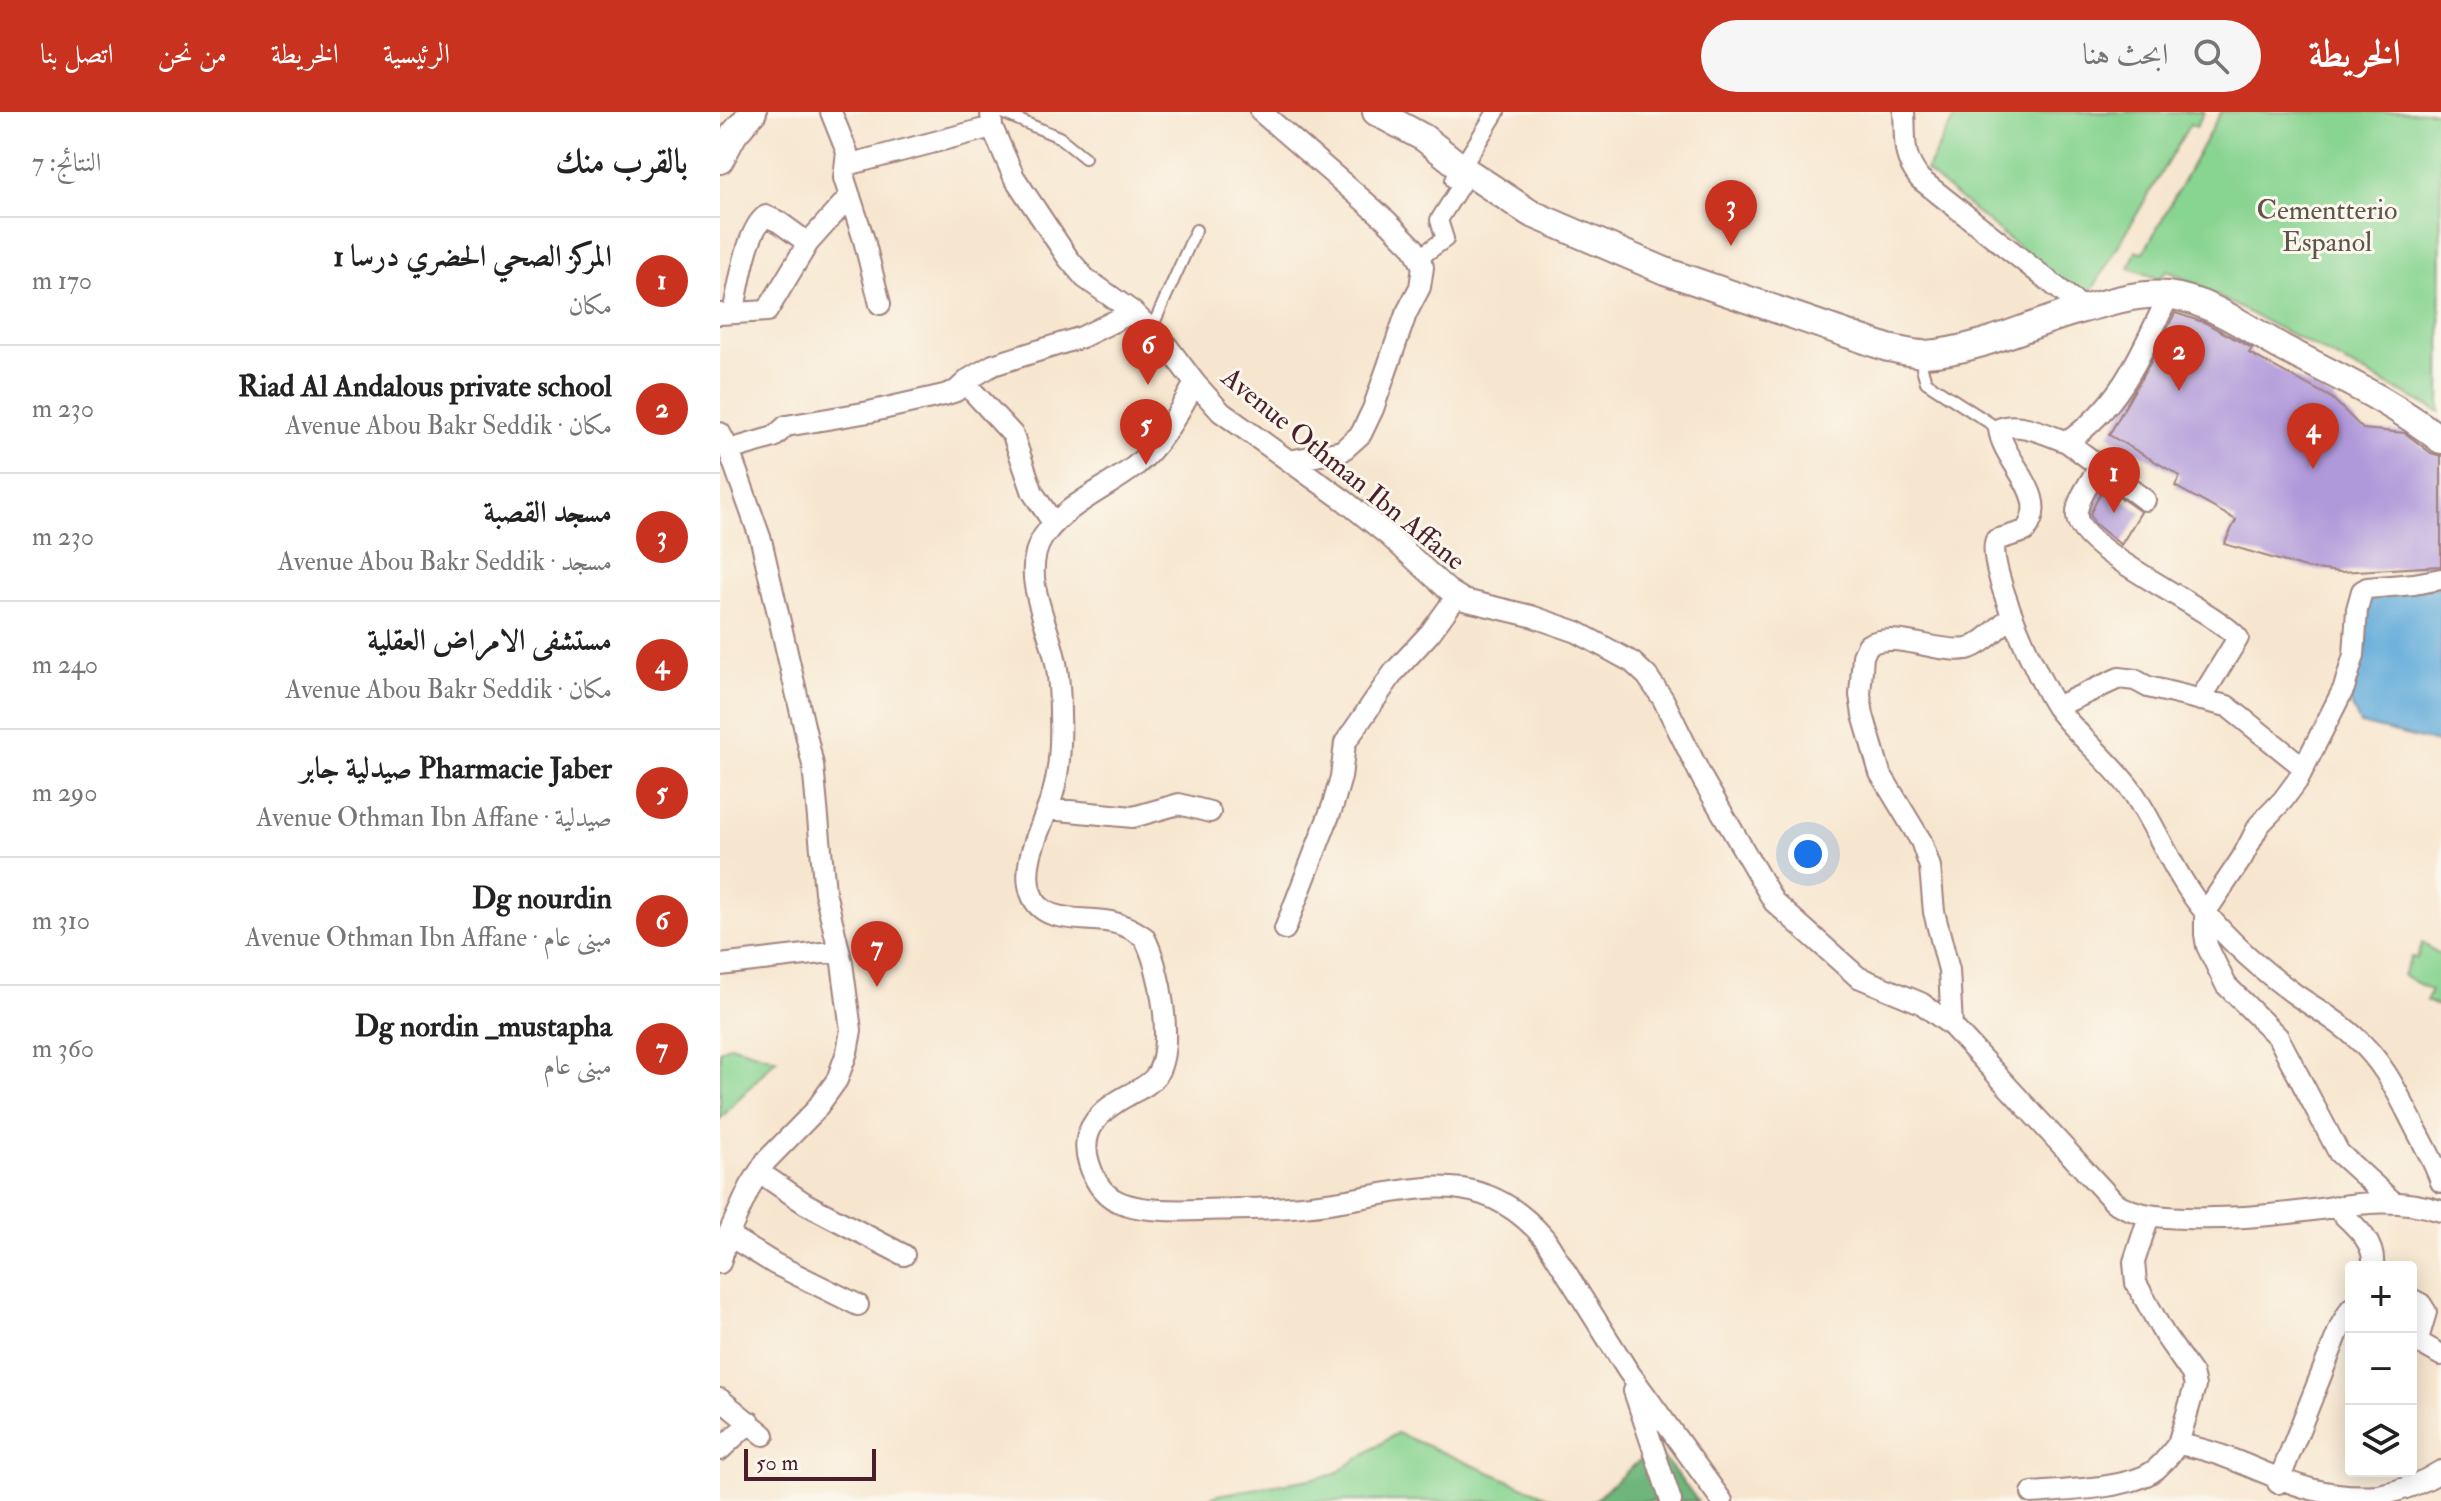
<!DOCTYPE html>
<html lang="ar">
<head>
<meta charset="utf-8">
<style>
	body { margin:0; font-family:"IM FELL Double Pica",Amiri,serif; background:#f6f6f6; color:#222; direction:rtl }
	.controls { position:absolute; right:24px; bottom:24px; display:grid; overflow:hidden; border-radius:8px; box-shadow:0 4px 20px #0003 }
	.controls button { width:72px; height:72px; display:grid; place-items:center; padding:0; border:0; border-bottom:2px solid #e0e0e0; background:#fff; color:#222; font:40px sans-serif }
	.scale { position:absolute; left:24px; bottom:20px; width:132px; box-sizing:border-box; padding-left:8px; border:4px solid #4a1f2b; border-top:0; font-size:22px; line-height:28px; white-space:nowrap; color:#4a1f2b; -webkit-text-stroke:6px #fbf7ec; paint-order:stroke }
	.you { position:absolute; left:1088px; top:742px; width:28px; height:28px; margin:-20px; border:6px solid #fff; border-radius:50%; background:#1a73e8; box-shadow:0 0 0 12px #1a73e833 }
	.badge { display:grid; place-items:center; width:52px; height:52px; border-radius:50%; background:#c8321e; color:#fff; font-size:26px; font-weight:700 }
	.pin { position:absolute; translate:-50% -66px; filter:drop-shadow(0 2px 4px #0008) }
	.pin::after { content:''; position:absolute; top:42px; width:28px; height:24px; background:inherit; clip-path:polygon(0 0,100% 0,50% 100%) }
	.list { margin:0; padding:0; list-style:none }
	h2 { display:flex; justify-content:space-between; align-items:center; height:104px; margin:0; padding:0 32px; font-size:34px }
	h2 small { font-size:26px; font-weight:400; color:#767676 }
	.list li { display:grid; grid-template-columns:52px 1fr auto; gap:24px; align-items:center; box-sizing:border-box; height:128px; padding:0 32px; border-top:2px solid #e0e0e0 }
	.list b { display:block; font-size:30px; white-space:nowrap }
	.list p { margin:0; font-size:26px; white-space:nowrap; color:#767676 }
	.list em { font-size:26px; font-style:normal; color:#767676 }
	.icon { flex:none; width:44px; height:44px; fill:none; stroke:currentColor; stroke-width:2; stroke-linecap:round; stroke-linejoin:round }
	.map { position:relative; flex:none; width:1721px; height:1389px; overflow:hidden; direction:ltr }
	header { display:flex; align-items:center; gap:48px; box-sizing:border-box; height:112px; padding:0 40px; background:#c8321e; color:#fff }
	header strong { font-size:38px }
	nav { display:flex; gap:44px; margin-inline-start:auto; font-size:28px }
	.search { width:560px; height:72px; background:#f6f6f6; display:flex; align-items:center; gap:20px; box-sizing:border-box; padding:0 28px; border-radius:44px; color:#767676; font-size:30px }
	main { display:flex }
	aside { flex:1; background:#fff }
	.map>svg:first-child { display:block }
	.green { fill:#88d491; stroke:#697a5e; stroke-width:2 }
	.forest { fill:#6eb67b; stroke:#5c6a53; stroke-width:2 }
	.water { fill:#62acda; stroke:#566682; stroke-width:2 }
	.building { fill:#b099da }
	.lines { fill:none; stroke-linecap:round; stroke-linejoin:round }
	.service-casing { stroke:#a0827d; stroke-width:14 }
	.pedestrian-casing { stroke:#a0827d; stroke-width:20 }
	.minor-casing { stroke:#a0827d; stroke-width:24 }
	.tertiary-casing { stroke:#a0827d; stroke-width:30 }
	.service { stroke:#fff; stroke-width:10 }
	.pedestrian { stroke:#fff; stroke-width:16 }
	.minor { stroke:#fff; stroke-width:20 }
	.tertiary { stroke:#fff; stroke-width:26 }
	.labels { text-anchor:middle; stroke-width:6; stroke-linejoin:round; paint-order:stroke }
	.park-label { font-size:28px; fill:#5d554a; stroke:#fbf7ec }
	.street-label { font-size:28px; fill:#4a1f2b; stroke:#fbf7ec }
</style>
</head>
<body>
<header>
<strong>الخريطة</strong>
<div class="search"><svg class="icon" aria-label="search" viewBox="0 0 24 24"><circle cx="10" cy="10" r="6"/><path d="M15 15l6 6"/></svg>ابحث هنا</div>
<nav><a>الرئيسية</a><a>الخريطة</a><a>من نحن</a><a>اتصل بنا</a></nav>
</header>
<main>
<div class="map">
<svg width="1721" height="1389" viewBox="0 0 1721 1389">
	<rect width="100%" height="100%" fill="#fbf7ec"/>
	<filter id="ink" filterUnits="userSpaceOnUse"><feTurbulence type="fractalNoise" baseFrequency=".0125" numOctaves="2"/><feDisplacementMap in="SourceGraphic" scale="16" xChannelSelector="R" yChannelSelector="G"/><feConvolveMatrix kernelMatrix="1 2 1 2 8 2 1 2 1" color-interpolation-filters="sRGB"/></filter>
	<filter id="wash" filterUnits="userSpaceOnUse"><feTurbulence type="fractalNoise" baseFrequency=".006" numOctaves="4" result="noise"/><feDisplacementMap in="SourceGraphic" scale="32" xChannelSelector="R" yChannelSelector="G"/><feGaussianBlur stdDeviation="1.8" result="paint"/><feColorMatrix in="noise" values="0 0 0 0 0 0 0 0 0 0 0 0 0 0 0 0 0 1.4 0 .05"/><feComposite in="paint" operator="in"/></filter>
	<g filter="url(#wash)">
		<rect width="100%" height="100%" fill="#f7e6cf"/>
		<!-- green -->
		<path class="green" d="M1237 0H1484L1476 15 1470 12 1365 190 1206 59Z
			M1501 0H1721L1720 300 1447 158 1439 167 1409 156 1416 139 1424 140Z
			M1702 831 1721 843V895L1706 889 1711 879 1683 863 1691 845 1697 846Z
			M10 933 56 947 0 1007V939Z
			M677 1321 837 1389H481L498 1383 613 1363Z"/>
		<!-- forest -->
		<path class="forest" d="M935 1335 978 1389H873Z"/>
		<!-- water -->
		<path class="water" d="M1721 474V632L1640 612 1624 576 1642 479Z"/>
		<g id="blocks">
			<!-- building -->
			<path class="building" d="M1455 201 1486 211 1532 236 1529 241 1612 286 1643 317 1685 321 1711 341 1721 344V454L1620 460 1586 456 1504 432 1516 408 1455 374 1460 364 1389 323 1430 251Z
				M1384 374 1421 400 1401 433 1374 411 1370 402Z"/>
		</g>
	</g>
	<g filter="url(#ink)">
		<use href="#blocks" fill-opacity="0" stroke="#a0827d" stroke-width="2"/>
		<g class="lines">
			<defs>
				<path id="service" d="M280 0 339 25 365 46
					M431 218 476 118
					M1204 244 1202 256 1206 270 1279 317"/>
				<path id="pedestrian" d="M700 145 725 127 719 108 741 73 734 68 776 0"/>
				<path id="minor" d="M111 0 127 40 124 66 144 128 160 192
					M271 0 272 15 294 65 348 146 365 166 413 200 444 230 475 271 501 300 625 389 670 425 728 478 744 488 811 504 857 520 912 550 927 564 943 587 983 668 1054 790 1138 865 1201 891 1232 914 1394 1090C1417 1104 1439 1105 1465 1106 1500 1107 1535 1105 1569 1101 1625 1095 1666 1082 1721 1099
					M541 0 665 107 694 136 703 155 700 175 686 202 653 297 641 322 622 339 569 349
					M1184 0C1186 28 1181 43 1200 67L1363 196
					M127 53 272 15
					M13 201C19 177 26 117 46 104L59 110 88 131
					M0 202 47 199 88 131 130 84
					M245 271 293 323 313 381 334 412
					M475 271C458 301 441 334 414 355 384 378 345 393 323 425 300 460 326 507 334 542 339 561 340 583 340 603 341 629 340 656 333 681 324 712 300 749 311 781 322 814 365 804 391 810 403 812 414 818 424 825 440 853 456 938 435 965 428 974 419 977 410 982 382 997 358 1017 369 1051 374 1067 381 1081 397 1089 418 1099 458 1099 481 1098 523 1097 566 1097 608 1091 694 1079 760 1050 825 1127L908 1259 1002 1389
					M0 321 9 338 41 428 93 653 105 780 122 851 131 918 127 940 117 968 94 1000 46 1049 30 1075 8 1123 0 1151
					M1347 330C1328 323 1297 308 1279 317 1283 351 1333 384 1305 419L1276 428C1264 452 1320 572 1337 596 1360 627 1392 650 1414 682 1439 720 1455 765 1486 801 1511 831 1544 860 1576 883 1596 897 1617 908 1635 925 1664 950 1678 982 1695 1015 1704 1033 1715 1051 1721 1070
					M9 338 54 325 66 314 149 300 224 283 236 279 249 267 273 253 362 225 413 200
					M1379 355C1372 368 1355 389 1357 405 1360 439 1492 496 1518 526L1480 588
					M1425 388 1347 330C1402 292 1421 241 1449 183
					M1336 595 1399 566 1415 568 1428 575 1507 594 1583 655
					M328 697 413 705 459 692 490 700
					M565 817 613 693 621 665 625 631 674 560 710 521 737 484
					M0 853 119 839
					M1232 914 1229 858 1214 800 1210 755 1201 729 1160 661 1143 603 1140 583 1143 544 1148 533C1174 518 1218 542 1247 537 1263 533 1279 514 1292 504
					M39 1060 86 1092 184 1143
					M1672 1089 1619 1041 1558 925 1506 873 1487 834 1485 822V801L1522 746 1539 713 1563 688 1577 669 1624 576 1634 543 1637 497 1642 479 1647 476 1694 472 1721 467
					M1615 1095C1632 1111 1656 1129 1653 1155
					M1429 1104 1414 1150 1416 1171 1444 1222 1472 1262 1475 1274 1458 1332C1534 1345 1572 1389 1658 1383 1681 1379 1701 1372 1721 1359
					M8 1123 55 1152 138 1193
					M1691 1187 1701 1192 1706 1200 1699 1224 1700 1231 1721 1243
					M914 1279 951 1389
					M0 1287 44 1323
					M0 1338 30 1310
					M1558 1371 1621 1213 1631 1196
					M1312 1381C1343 1378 1406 1377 1432 1360 1442 1354 1450 1342 1458 1332"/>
				<path id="tertiary" d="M656 0 704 26 742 56 810 101 945 159 1168 236C1180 238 1193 242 1205 242 1259 239 1311 211 1363 197 1389 190 1420 180 1447 183 1489 188 1527 216 1563 236 1618 265 1672 289 1721 328
					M0 48 14 22 33 0"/>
			</defs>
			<!-- service casing -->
			<use href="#service" class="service-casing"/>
			<!-- pedestrian casing -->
			<use href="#pedestrian" class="pedestrian-casing"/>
			<!-- minor casing -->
			<use href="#minor" class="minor-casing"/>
			<!-- tertiary casing -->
			<use href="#tertiary" class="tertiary-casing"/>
			<!-- service -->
			<use href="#service" class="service"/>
			<!-- pedestrian -->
			<use href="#pedestrian" class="pedestrian"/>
			<!-- minor -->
			<use href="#minor" class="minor"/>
			<!-- tertiary -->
			<use href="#tertiary" class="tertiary"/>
		</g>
	</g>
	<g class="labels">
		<!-- park labels -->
		<g class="park-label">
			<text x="1607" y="107">Cementterio<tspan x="1607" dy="32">Espanol</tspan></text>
		</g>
		<!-- street labels -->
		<g class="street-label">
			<text transform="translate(624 356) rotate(39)" y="10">Avenue Othman Ibn Affane</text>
		</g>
	</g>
</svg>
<div class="controls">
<button>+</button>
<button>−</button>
<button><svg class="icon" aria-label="layers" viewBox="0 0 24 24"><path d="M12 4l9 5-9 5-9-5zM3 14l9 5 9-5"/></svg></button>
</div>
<div class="scale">50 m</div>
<div class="you"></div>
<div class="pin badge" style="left:1394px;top:401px">1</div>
<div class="pin badge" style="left:1459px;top:279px">2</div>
<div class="pin badge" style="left:1011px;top:134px">3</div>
<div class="pin badge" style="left:1593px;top:357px">4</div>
<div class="pin badge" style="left:426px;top:353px">5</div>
<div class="pin badge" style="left:428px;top:273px">6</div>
<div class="pin badge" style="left:157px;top:875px">7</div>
</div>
<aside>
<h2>بالقرب منك<small>النتائج: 7</small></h2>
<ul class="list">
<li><span class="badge">1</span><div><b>المركز الصحي الحضري درسا 1</b><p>مكان</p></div><em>170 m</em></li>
<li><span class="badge">2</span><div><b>Riad Al Andalous private school</b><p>مكان · Avenue Abou Bakr Seddik</p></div><em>230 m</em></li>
<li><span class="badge">3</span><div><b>مسجد القصبة</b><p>مسجد · Avenue Abou Bakr Seddik</p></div><em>230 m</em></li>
<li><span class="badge">4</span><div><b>مستشفى الامراض العقلية</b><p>مكان · Avenue Abou Bakr Seddik</p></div><em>240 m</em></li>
<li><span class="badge">5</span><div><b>Pharmacie Jaber صيدلية جابر</b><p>صيدلية · Avenue Othman Ibn Affane</p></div><em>290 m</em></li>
<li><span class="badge">6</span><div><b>Dg nourdin</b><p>مبنى عام · Avenue Othman Ibn Affane</p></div><em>310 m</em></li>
<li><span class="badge">7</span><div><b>Dg nordin _mustapha</b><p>مبنى عام</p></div><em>360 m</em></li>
</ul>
</aside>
</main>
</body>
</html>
